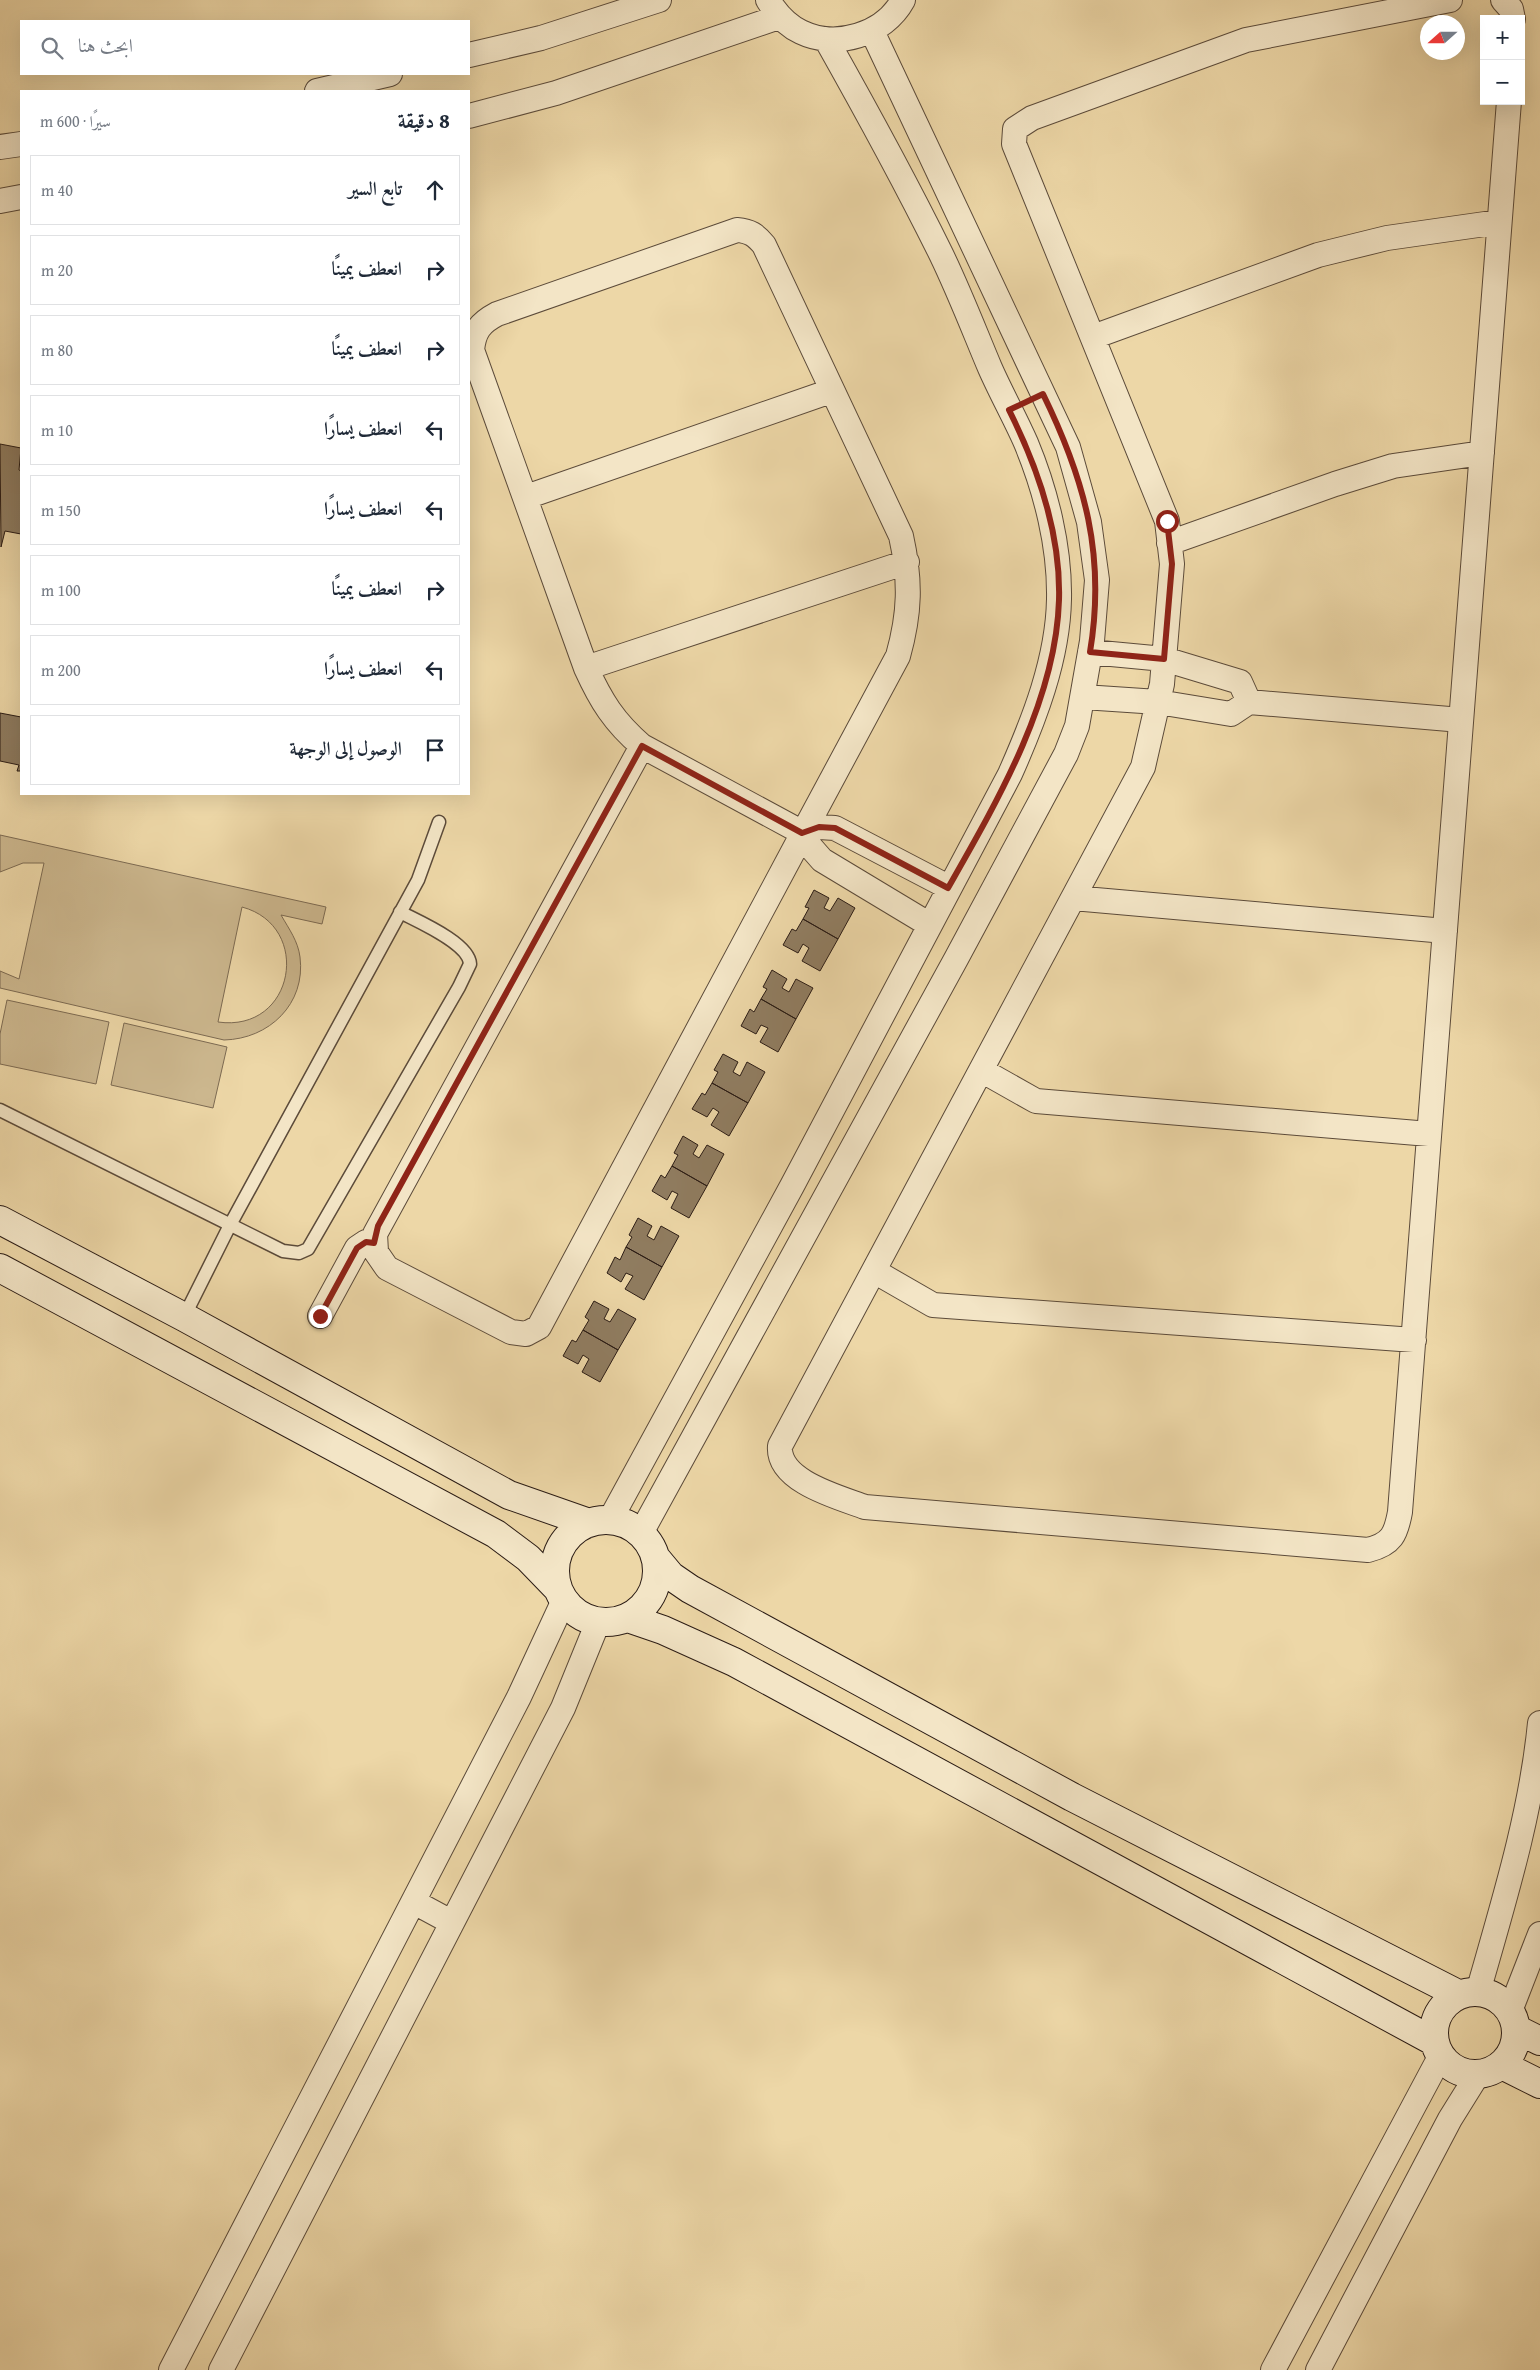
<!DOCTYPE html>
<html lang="ar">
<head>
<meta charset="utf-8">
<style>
	body { margin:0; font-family:"Gentium Book Plus",Amiri,serif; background:#f2f2f3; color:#1f2937; direction:rtl }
	.controls { position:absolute; right:15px; top:15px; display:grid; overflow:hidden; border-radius:0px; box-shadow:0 5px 20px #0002 }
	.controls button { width:45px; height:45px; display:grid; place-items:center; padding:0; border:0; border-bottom:1px solid #e0e1e3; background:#fff; color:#1f2937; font:25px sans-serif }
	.compass { position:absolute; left:1420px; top:15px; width:45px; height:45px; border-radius:50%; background:#fff; box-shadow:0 5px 20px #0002; rotate:249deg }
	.stop { position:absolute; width:15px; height:15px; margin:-11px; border:4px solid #8f2418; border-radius:50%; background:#fff }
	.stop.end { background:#8f2418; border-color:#fff; box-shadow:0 1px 5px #0008 }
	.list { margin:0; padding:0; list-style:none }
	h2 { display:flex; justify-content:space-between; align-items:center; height:65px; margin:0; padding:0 20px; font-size:21px }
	h2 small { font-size:16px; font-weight:400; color:#747a83 }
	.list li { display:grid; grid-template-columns:32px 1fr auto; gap:15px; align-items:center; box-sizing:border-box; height:70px; margin:0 10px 10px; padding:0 10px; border:1px solid #e0e1e3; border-radius:0px }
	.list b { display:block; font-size:19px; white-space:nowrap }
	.list em { font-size:16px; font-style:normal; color:#747a83 }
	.icon { flex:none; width:28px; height:28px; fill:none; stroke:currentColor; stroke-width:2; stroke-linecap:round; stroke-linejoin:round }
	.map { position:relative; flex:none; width:1540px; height:2370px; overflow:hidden; direction:ltr }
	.search { position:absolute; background:#fff; box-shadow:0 5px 20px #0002; left:20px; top:20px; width:450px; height:55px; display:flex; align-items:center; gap:12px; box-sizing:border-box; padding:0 18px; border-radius:0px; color:#747a83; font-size:19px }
	.panel { position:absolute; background:#fff; box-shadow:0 5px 20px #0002; left:20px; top:90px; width:450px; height:705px; border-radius:0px; direction:rtl }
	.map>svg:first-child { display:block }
	.green { fill:#ccb78e; stroke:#7c6a52; fill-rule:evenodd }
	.building { fill:#907d61; stroke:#2b1c15 }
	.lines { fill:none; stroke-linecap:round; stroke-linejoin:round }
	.service-casing { stroke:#5c4b3a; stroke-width:15 }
	.minor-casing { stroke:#5c4b3a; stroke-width:26 }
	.secondary-casing { stroke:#2b1c15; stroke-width:30 }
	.service { stroke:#f3e5c6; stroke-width:12 }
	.minor { stroke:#f3e5c6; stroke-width:24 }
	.secondary { stroke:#f3e5c6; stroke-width:28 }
	.route { stroke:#8f2418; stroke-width:6 }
</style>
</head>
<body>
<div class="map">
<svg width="1540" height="2370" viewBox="0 0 1540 2370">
	<rect width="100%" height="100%" fill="#edd7a7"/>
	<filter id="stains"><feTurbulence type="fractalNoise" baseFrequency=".004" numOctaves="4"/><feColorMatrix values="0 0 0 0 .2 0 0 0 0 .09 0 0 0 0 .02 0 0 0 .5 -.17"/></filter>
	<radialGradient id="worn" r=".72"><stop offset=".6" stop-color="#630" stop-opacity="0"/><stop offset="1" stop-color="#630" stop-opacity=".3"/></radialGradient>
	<!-- green -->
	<path class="green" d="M0 835 326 907 322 924 281 915C289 929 298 941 300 957 306 1004 269 1039 224 1040L0 988V971L19 979 44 863H23L0 872ZM242 907C313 926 295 1033 218 1022Z
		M7 1000 109 1022 96 1084 0 1064V1034Z
		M124 1023 227 1047 213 1108 111 1085Z"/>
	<!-- building -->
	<path class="building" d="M0 444 21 448 19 470 21 471V534L5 531 1 547Z
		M0 713 21 717V771H17L19 765 0 761Z
		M814 890 829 898 824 908 830 911 838 898 855 908 838 939 803 919 809 908 805 907Z
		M803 919 838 939 820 971 802 961 809 948 803 944 798 953 783 945 792 929 796 931Z
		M772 970 787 979 782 988 789 992 796 979 813 988 796 1019 761 999 767 989 763 987Z
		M761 999 796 1019 778 1052 760 1042 768 1028 761 1025 756 1034 741 1026 750 1009 754 1012Z
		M723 1054 738 1062 733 1072 740 1076 747 1062 765 1072 748 1103 712 1083 718 1072 714 1070Z
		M712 1083 748 1103 729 1136 711 1125 719 1112 713 1108 707 1117 692 1109 702 1093 705 1095Z
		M683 1136 698 1145 693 1154 699 1158 707 1145 724 1154 707 1186 672 1166 678 1155 674 1153Z
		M672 1166 707 1186 689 1218 671 1208 678 1194 672 1191 667 1200 652 1191 661 1175 665 1178Z
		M638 1218 652 1226 647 1236 654 1240 661 1226 679 1236 662 1267 626 1247 632 1237 629 1235Z
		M626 1247 662 1267 644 1300 625 1289 633 1276 626 1273 621 1282 607 1273 615 1257 620 1260Z
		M594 1301 609 1309 604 1319 610 1322 618 1309 636 1319 618 1350 583 1330 589 1320 585 1317Z
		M583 1330 618 1350 600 1382 582 1372 589 1359 583 1355 578 1364 563 1356 572 1340 576 1342Z"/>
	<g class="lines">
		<defs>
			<path id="service" d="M0 1110 283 1251 299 1253 308 1249 459 987 470 964C469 943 417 921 400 912
				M184 1317 230 1225 418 880 439 822"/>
			<path id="minor" d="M768 0C776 13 786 25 801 32 836 49 884 35 903 0
				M1450 0 1246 40 1032 118 1015 129 1014 144 1167 521 1172 564 1162 684 1143 767 780 1446C777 1481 838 1497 865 1507L1368 1550C1392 1544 1396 1534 1400 1512L1509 101
				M1503 0 1511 9 1513 19
				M469 55 541 38 659 0
				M317 91 390 74
				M469 116 556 93 779 17
				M0 147 21 144
				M0 201 21 197
				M737 230C750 231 756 235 764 245L901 536C911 581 910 613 898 656L803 833 642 746C614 722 601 701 586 668L472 350C474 331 480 323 497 314Z
				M1093 337 1318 255 1387 238 1499 222
				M526 497 831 391
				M1169 543 1335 484 1393 466 1482 453
				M1090 652 1164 659 1240 682 1249 702
				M586 668 907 562
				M1083 697 1158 702 1231 714 1249 702 1461 720
				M642 746 375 1234 376 1252 387 1268 511 1332 526 1334 539 1327 803 833 819 827 835 828 948 887
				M803 833 808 844 822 860 930 925
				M1073 898 1445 931
				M981 1070 1036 1101 1429 1134
				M874 1271 933 1305 1414 1340
				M320 1316 357 1248 366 1242 374 1243
				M610 1520 792 1186 1010 774C1034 720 1058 659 1059 599 1060 547 1046 491 1026 443 1015 418 1001 393 990 368 974 330 959 291 941 254 905 181 866 110 826 39
				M641 1533 956 959 1066 754 1077 726 1092 641 1097 580 1089 522 1068 447 872 31
				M414 1902 451 1922
				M1478 1992C1503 1904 1531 1815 1540 1723
				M1510 2011 1540 1934
				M171 2370 519 1697 564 1600
				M221 2370 563 1708 598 1622
				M1273 2370 1441 2055
				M1318 2370 1450 2119 1478 2074"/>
			<path id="secondary" d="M0 1220 184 1317 509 1495 589 1523
				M0 1268 496 1534 528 1558 558 1589
				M555 1571a51 51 0 1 1 102 0a51 51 0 1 1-102 0Z
				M656 1558 671 1576 690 1589 1072 1797 1460 1995
				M628 1618 663 1630 734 1662 1435 2042
				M1434 2033a41 41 0 1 1 82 0a41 41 0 1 1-82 0Z
				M1516 2029 1540 2041
				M1502 2065 1540 2084"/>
		</defs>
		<!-- service casing -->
		<use href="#service" class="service-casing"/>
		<!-- minor casing -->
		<use href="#minor" class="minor-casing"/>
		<!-- secondary casing -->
		<use href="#secondary" class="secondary-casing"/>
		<!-- service -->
		<use href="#service" class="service"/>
		<!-- minor -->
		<use href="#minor" class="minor"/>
		<!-- secondary -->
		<use href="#secondary" class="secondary"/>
	</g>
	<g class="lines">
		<!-- route -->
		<path class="route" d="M320 1316 357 1248 366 1242 374 1243 378 1226 642 746 802 833 819 827 835 828 948 888C997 802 1056 701 1059 600 1061 534 1038 468 1009 410L1043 394C1085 480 1106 556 1090 652L1164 659 1172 564 1167 521"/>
	</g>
	<rect width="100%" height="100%" filter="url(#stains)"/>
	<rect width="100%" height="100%" fill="url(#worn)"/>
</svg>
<div class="controls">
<button>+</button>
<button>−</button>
</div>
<svg class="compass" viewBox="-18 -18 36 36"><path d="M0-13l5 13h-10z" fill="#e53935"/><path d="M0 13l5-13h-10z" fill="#747a83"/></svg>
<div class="stop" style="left:1167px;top:521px"></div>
<div class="stop end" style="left:320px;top:1316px"></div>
<div class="search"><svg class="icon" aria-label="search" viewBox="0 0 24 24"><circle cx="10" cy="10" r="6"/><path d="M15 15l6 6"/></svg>ابحث هنا</div>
<section class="panel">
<h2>8 دقيقة<small>سيرًا · 600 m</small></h2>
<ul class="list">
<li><svg class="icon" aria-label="ahead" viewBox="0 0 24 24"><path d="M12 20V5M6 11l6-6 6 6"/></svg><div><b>تابع السير</b></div><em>40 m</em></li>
<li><svg class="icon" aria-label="right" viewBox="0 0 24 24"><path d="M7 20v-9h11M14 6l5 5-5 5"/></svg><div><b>انعطف يمينًا</b></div><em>20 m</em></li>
<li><svg class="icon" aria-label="right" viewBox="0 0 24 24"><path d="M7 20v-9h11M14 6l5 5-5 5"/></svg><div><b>انعطف يمينًا</b></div><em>80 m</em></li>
<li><svg class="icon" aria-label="left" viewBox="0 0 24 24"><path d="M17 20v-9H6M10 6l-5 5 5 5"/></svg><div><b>انعطف يسارًا</b></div><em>10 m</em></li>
<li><svg class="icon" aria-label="left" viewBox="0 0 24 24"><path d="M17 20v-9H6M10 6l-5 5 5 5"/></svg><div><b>انعطف يسارًا</b></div><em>150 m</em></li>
<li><svg class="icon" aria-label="right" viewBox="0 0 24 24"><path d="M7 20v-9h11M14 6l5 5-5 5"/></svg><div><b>انعطف يمينًا</b></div><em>100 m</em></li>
<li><svg class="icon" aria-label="left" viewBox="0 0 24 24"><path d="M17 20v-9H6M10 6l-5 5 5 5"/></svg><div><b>انعطف يسارًا</b></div><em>200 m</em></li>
<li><svg class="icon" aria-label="arrive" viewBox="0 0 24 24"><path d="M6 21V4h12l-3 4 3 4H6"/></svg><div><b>الوصول إلى الوجهة</b></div></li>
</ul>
</section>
</div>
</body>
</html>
